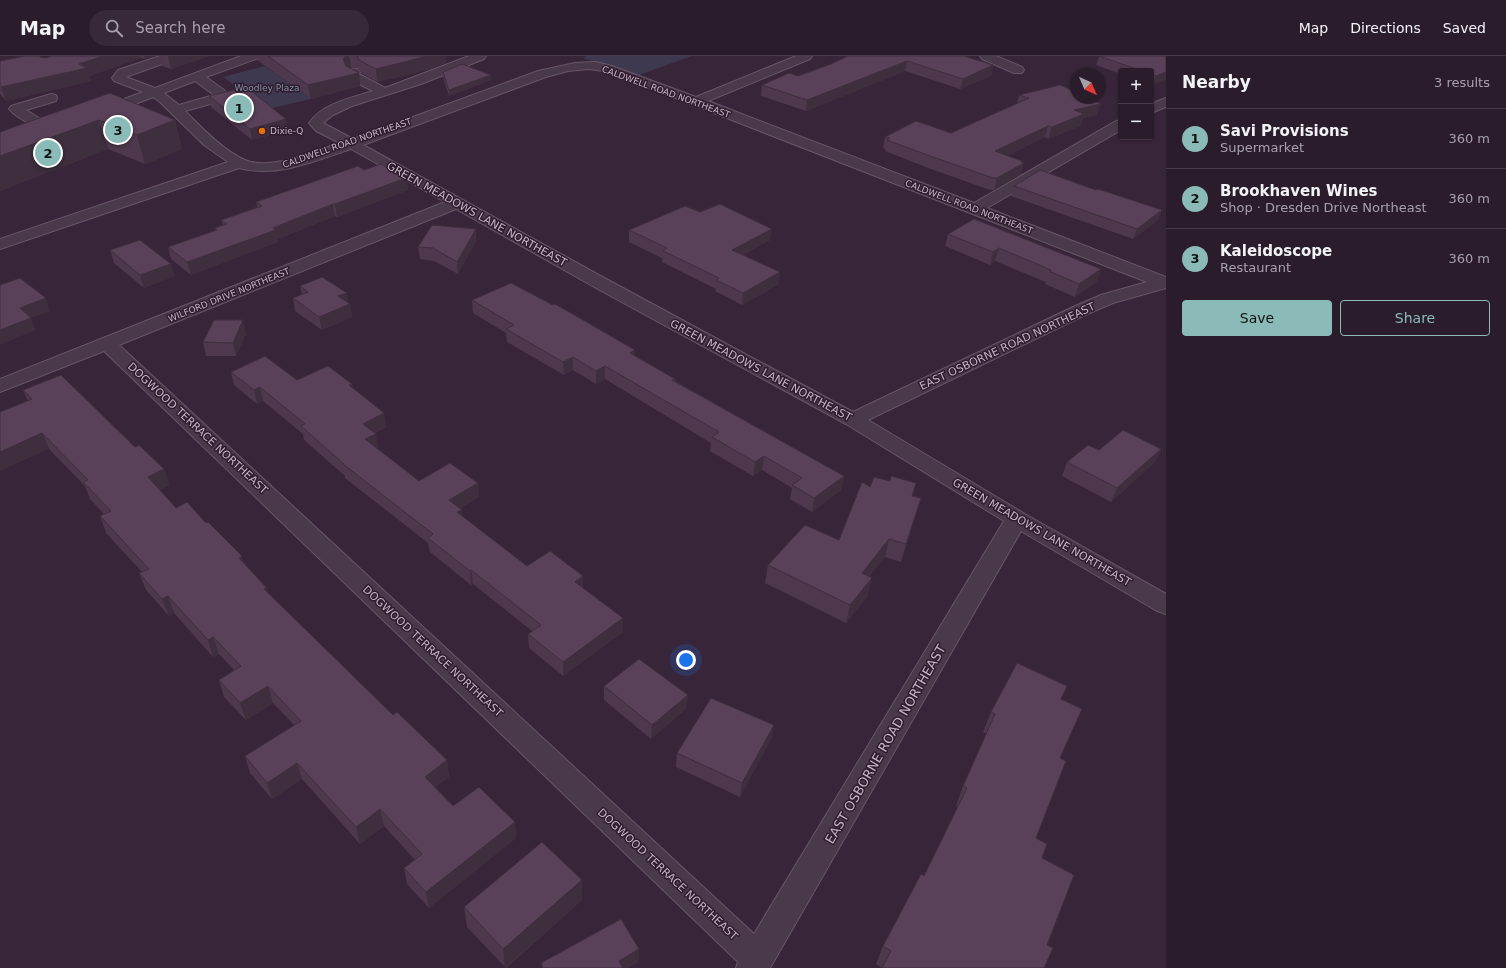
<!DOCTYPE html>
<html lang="en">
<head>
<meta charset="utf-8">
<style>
	body { margin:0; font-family:"DejaVu Sans",sans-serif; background:#372938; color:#f1f3f6 }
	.controls { position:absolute; right:12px; top:12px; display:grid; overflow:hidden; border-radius:4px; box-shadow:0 1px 3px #0004 }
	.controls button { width:36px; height:36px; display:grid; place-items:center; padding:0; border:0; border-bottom:1px solid #473a48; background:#2b1c2c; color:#f1f3f6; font:20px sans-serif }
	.compass { position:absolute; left:1070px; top:12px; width:36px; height:36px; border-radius:50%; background:#2b1c2c; box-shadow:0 1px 3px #0004; rotate:136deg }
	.you { position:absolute; left:686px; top:604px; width:14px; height:14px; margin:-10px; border:3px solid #fff; border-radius:50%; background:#1a73e8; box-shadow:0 0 0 6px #1a73e833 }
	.badge { display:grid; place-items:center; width:26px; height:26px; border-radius:50%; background:#8bbbb9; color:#111; font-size:13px; font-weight:700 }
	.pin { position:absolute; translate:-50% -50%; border:2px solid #fff; box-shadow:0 1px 4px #0006 }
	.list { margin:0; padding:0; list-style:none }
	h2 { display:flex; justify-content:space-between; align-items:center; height:52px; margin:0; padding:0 16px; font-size:17px }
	h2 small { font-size:13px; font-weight:400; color:#a6a1a9 }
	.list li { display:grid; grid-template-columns:26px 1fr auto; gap:12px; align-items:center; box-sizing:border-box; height:60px; padding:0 16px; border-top:1px solid #473a48 }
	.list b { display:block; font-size:15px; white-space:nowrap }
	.list p { margin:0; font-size:13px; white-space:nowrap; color:#a6a1a9 }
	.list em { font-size:13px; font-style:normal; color:#a6a1a9 }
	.actions { display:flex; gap:8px; padding:12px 16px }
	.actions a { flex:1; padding:9px 0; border:1px solid #8bbbb9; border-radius:4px; text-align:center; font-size:14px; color:#8bbbb9 }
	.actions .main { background:#8bbbb9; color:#111 }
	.icon { flex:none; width:22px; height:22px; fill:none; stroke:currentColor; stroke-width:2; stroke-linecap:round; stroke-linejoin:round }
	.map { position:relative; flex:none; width:1166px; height:912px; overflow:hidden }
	header { display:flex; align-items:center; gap:24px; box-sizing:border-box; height:56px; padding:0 20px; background:#2b1c2c; border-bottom:1px solid #473a48 }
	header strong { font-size:19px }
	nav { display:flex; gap:22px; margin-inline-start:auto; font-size:14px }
	.search { width:280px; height:36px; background:#372938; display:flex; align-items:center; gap:10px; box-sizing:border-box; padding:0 14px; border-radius:22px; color:#a6a1a9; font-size:15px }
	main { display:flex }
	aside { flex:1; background:#2b1c2c }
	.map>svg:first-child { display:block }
	.green { fill:#3e394f }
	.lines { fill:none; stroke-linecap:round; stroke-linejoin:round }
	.minor-casing { stroke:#685668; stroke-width:2 }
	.minor { fill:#4a384b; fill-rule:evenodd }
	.wall { fill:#4d384d }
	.shaded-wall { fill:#3e2e3e }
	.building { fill:#594159; stroke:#3e2e3e }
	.food-dot { fill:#e8710a; stroke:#2f1d2f; stroke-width:1.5 }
	.labels { text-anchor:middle; stroke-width:3; stroke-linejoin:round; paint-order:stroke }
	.far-park-label { font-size:9px; fill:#8290a5; stroke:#2f1d2f }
	.far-street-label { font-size:9px; fill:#c6b4c6; stroke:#2f1d2f }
	.far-poi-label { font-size:9px; fill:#c6b4c6; stroke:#2f1d2f; text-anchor:start }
	.street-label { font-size:11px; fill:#c6b4c6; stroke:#2f1d2f }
	.near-street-label { font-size:13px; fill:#c6b4c6; stroke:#2f1d2f }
</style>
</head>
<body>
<header>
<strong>Map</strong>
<div class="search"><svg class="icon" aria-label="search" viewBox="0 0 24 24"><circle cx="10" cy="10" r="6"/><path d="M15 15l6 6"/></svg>Search here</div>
<nav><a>Map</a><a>Directions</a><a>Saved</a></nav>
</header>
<main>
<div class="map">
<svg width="1166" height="912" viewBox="0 0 1166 912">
	<rect width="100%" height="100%" fill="#39253a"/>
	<!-- green -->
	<path class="green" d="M587 0H692L636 20 583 2Z
		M265 10 311 43 268 53 223 21Z"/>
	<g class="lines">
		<defs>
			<path id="minor" d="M160 0H178L176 3 126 21 155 32 241 0H258L256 3 206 21 228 37 230 40 228 43 185 55C201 71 224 95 245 104 269 115 316 95 340 87L316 75 309 67C323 47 351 42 373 35L349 23 346 17C349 12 353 12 358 13L360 16 359 18 385 32 469 0H486L484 3 421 28 352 50 333 59 323 67 353 83 538 15 575 7 595 6 612 10 696 41 796 0H812L810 3 708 45 974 147 1116 65 1121 64V74L987 152 1166 221V232L1113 247 1085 259 868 364 1025 458 1166 538V558L1157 555 1021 475 770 912H736L738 906 104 295 0 336V323L445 146 351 93C315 105 277 122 239 112L0 193V183L228 106 204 89 160 46 153 41 107 59H97L95 56 97 53 143 36 114 25 112 22 118 14ZM589 13 604 15 642 29 1147 226 1101 239 1073 251 853 356 608 224 363 89 546 21 568 15ZM195 25 214 39 179 49 164 37ZM456 153 596 232 846 368 1004 465 754 878 119 289Z
				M980 0H996L1022 11 1024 14 1022 17H1014L982 3Z
				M51 38 56 39 57 42 56 45 26 54 39 62 62 71 64 74 62 77C50 80 17 63 9 53L11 50Z
				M1166 42V51L1151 57V48Z"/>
		</defs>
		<!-- minor casing -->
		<use href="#minor" class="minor-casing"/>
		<!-- minor -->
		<use href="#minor" class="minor"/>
	</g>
	<!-- wall -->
	<path class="wall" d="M52 0H155L145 3 141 2 89 20 91 25 6 45 0 38V5L40 1 45 2Z
		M160 0H209L171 13 162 10Z
		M256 0H446V7L431 13 377 26 361 17 358 12 351 11 350 12 359 17 360 30 311 43 257 4Z
		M848 0 993 9 991 20 960 33 905 15 806 55 761 40 762 29 798 20 831 8Z
		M1099 0H1166L1153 29 1151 28V15H1121V18L1096 9Z
		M443 16 491 19V24L449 40 443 21Z
		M110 37 175 64 182 93 145 108 108 93 0 135V76Z
		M1019 39 1097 59 1083 62 1080 70 1048 83 1045 81 1007 100 1022 106 1021 118 994 134H990L931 113 885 95V93L883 92 885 81 951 77 1017 48Z
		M209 40 286 63 288 74 252 84 211 51Z
		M364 114 406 122 408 134 337 161 335 160 278 183V186L191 219 171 203 168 191 215 174V172L223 169 221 164 257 151 256 146Z
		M1014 130 1096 134 1162 154 1158 164 1133 183 1011 140Z
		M476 173V185L458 218 434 205 420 203 418 191Z
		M629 174 770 184 743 199 779 228 742 249 715 235 716 233 662 206V202L629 186Z
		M948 178 1101 213 1097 225 1075 241 1045 228 1046 226 995 205 990 209 945 190Z
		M110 194 175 220 144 232 114 207Z
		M300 230 347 237 348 247 350 248 352 261 322 274 295 255 293 242 302 238Z
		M472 244 635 294V300L675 323V325L844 420 841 434 812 456 790 443 792 432 762 414 753 420 710 395 711 387 605 323 596 328 573 314 564 319 507 286 506 277 473 257Z
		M246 278 236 300H206L203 286Z
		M231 316 297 324 352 328 353 333 384 357 386 371 375 377 378 391 377 392 419 425 478 427 479 441 460 452 462 454V461L527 510 583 532 623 562V576L563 620 529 592 528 578 532 575 473 528 471 529 430 496 428 487 345 422V420L304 384 303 378 263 345 257 348 234 329Z
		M23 334 170 429 160 434 176 452 244 508 266 531 268 537 393 659 447 704 449 721 435 731 453 750 515 766 516 782 429 852 407 828 404 812 415 804 384 770 360 788 302 723 272 743 250 717 245 700 294 669 273 647 246 664 224 641 219 624 234 614 219 598 213 601 174 557 169 560 146 534 139 517 142 516 106 477 100 460 104 458 90 443 85 430 49 393Z
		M1161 393 1155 406 1111 446 1062 420 1067 406 1099 394Z
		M890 425 916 427 913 440 921 442 916 459 901 506 885 501 869 520 868 540 846 567 765 527 768 509 839 484Z
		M604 630 688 639 686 653 651 683 604 644Z
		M1067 630 882 912 876 908 883 890 924 820 958 751 956 750 963 730 987 678 983 676 991 656Z
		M774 669 771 683 740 741 676 711 677 697Z
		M582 844 506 912 467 871 464 851Z"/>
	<!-- shaded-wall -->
	<path class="shaded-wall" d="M104 0H140L141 2 89 20 91 25 6 45 1 31 79 8Z
		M144 0H155L145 3Z
		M168 0H209L171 13Z
		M346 0H349L351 11 345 16 343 3Z
		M428 0H446V7L431 13 377 26 376 13Z
		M907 5 905 15 806 55 807 44Z
		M993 9 991 20 960 33 963 23Z
		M1166 16V24L1153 29 1156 20Z
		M359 17 360 30 311 43 308 29Z
		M491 19V24L449 40V34Z
		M1101 48 1097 59 1083 62 1080 70 1048 83 1052 71 1074 54Z
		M286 63 288 74 252 84 250 73Z
		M99 64 108 93 0 135V100Z
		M175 64 182 93 145 108 137 79Z
		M1048 70 1045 81 992 107 995 95Z
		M1022 105 1021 108 1024 107 1021 118 994 134 997 122Z
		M406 122 408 134 337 161 335 148Z
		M333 148 335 160 278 183V186L191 219 187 206Z
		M1162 154 1158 164 1133 183 1137 173Z
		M476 173V185L458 218 457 206Z
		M772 173 770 184 731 205 732 194Z
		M999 192 995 205 990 209 993 196Z
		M171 208 175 220 144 232 140 219Z
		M1101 213 1097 225 1075 241 1079 228Z
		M780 216 779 228 742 249 743 237Z
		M347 237 349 249 350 248 352 261 322 274 319 261 338 240Z
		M46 242 50 255 31 262 36 274 0 289V274L20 252Z
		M243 264 246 278 236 300 233 287Z
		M635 294V307L630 297Z
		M573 301V314L564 319 563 306Z
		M605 310V323L596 328V315Z
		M352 328 355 341 349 329Z
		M260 331 263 345 257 348 254 334Z
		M384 357 386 371 366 381 363 368Z
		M42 377 49 393 0 415V396Z
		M376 378 378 391 367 397 365 383Z
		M1161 393 1155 406 1111 446 1117 432Z
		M764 400 762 414 753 420 755 406Z
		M164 413 170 429 154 437 148 421Z
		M844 420 841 434 812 456 814 442Z
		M478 427 479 441 451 458 449 444Z
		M921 442 916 459 901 506 906 488Z
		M462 454 463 467 457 456Z
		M889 483 885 501 858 535 862 517Z
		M242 500 247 517 239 502Z
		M471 514 473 528 471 529 470 515Z
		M583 520V534L575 526Z
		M872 522 868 540 846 567 850 549Z
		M266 531 271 548 264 533Z
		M168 540 174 557 169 560 162 543Z
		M623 562V576L563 620V606Z
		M213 581 219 598 213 601 208 584Z
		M268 630 273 647 246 664 240 647Z
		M688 639 686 653 651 683 652 669Z
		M774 669 771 683 740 741 742 727Z
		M447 704 449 721 427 737 425 721Z
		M297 707 302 723 272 743 267 727Z
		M380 753 384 770 360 788 356 771Z
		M515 766 516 782 429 852 426 836Z
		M582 824V844L505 912 503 893Z
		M639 893V906L628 912H618L619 905Z"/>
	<!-- building -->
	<path class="building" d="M25 0H39L40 1 45 2 52 0H104L79 8 87 12 1 31 0 30V5Z
		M268 0H346L343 3 346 10 359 17 308 29Z
		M357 0H428L376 13 359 4Z
		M848 0H964L993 9 963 23 907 5 807 44 762 29 789 17 798 20 831 8Z
		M1099 0H1166V16L1156 20 1151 18V15H1142Z
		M462 8 491 19 449 34 443 16Z
		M1060 29 1076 36V42H1088L1101 48 1074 54 1084 58 1052 71 1048 70 995 95 1022 105 1021 106 1024 107 997 122H993L933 101 887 84 890 82 885 81 916 65 951 77 1029 42 1019 39Z
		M246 31 286 63 250 73 209 40Z
		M110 37 175 64 137 79 99 64 0 100V76Z
		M381 108 406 122 335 148H333L273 172 276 174 187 206 168 191 217 174 215 172 227 168 221 164 262 150 256 146 358 110 364 114Z
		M1040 114 1096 134 1098 133 1162 154 1137 173 1014 130Z
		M720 148 772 173 732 194 780 216 743 237 716 224 719 222 663 195 667 192 629 174 685 150 700 156Z
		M974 163 1101 213 1079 228 1049 215 1051 214 999 192 993 196 948 178Z
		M432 169 476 173 457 206 433 192 418 191Z
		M140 184 171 208 140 219 110 194Z
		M322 221 347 237 338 240 350 248 319 261 293 242 308 236 300 230Z
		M20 222 46 242 20 252 31 262 0 274V229Z
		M511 227 553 249 555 248 578 261 635 294 630 297 675 323 672 324 844 420 814 442 792 429 802 422 764 400 755 406 712 381 719 376 605 310 596 315 573 301 563 306 506 273 514 269 472 244Z
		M214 264H243L233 287 203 286Z
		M265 300 297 324 328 310 352 328 349 329 384 357 363 368 376 378 365 383 419 425 450 407 478 427 449 444 462 454 457 456 527 510 550 495 583 520 575 526 623 562 563 606 528 578 541 569 471 514 470 515 428 482 433 478 343 408H344L301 370 305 368 260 331 254 334 231 316Z
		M61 319 135 391 139 389 164 413 148 421 176 452 187 446 206 467 208 466 242 500 239 502 266 531 264 533 393 659 397 656 447 704 425 721 453 750 479 731 515 766 426 836 404 812 422 798 380 753 356 771 297 707 267 727 245 700 301 665 268 630 240 647 219 624 241 610 213 581 208 584 168 540 162 543 139 517 149 513 100 460 111 455 83 426 88 424 42 377 0 396V356L32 343 23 334Z
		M1123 374 1161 393 1117 432 1067 406 1088 389 1099 394Z
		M891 420 916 427 912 440 921 442 906 488 889 483 862 517 872 522 850 549 768 509 805 469 839 484 862 426 870 431 874 421 890 425Z
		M639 603 688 639 652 669 604 630Z
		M1017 607 1067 630 1061 643 1082 653 1060 702 1066 705 1036 782 1047 788 1042 802 1074 819 1047 889 1053 892 1044 912H882L891 895 883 890 921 818 924 820 967 732 963 730 995 658 991 656Z
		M711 642 774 669 742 727 677 697Z
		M542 786 582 824 503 893 464 851Z
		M621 863 639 893 619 905 623 912H543L541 907Z"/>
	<!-- markers -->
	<circle class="food-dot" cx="262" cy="75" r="4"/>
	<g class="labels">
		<!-- far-park labels -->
		<g class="far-park-label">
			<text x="267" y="35">Woodley Plaza</text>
		</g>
		<!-- far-street labels -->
		<g class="far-street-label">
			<text transform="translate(666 36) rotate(20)" y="3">CALDWELL ROAD NORTHEAST</text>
			<text transform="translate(347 87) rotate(-19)" y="3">CALDWELL ROAD NORTHEAST</text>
			<text transform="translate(969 151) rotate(21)" y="3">CALDWELL ROAD NORTHEAST</text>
			<text transform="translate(229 239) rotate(-22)" y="3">WILFORD DRIVE NORTHEAST</text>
		</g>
		<!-- far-poi labels -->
		<g class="far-poi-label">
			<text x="270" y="78">Dixie-Q</text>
		</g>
		<!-- street labels -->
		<g class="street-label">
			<text transform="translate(477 158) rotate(29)" y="4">GREEN MEADOWS LANE NORTHEAST</text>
			<text transform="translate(1007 290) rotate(-25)" y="4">EAST OSBORNE ROAD NORTHEAST</text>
			<text transform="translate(761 314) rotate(28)" y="4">GREEN MEADOWS LANE NORTHEAST</text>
			<text transform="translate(198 372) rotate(43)" y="4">DOGWOOD TERRACE NORTHEAST</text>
			<text transform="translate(1042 476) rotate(30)" y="4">GREEN MEADOWS LANE NORTHEAST</text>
			<text transform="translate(433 595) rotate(43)" y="4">DOGWOOD TERRACE NORTHEAST</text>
			<text transform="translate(668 818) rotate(43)" y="4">DOGWOOD TERRACE NORTHEAST</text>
		</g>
		<!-- near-street labels -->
		<g class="near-street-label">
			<text transform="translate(885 688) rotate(-60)" y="5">EAST OSBORNE ROAD NORTHEAST</text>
		</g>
	</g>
</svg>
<div class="controls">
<button>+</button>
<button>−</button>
</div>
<svg class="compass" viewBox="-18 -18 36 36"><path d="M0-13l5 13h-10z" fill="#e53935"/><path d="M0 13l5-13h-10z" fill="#a6a1a9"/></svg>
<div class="you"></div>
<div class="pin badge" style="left:239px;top:52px">1</div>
<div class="pin badge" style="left:48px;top:97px">2</div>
<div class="pin badge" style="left:118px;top:74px">3</div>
</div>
<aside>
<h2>Nearby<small>3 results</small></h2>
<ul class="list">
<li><span class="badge">1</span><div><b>Savi Provisions</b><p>Supermarket</p></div><em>360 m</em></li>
<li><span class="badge">2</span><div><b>Brookhaven Wines</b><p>Shop · Dresden Drive Northeast</p></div><em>360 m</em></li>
<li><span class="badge">3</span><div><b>Kaleidoscope</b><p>Restaurant</p></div><em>360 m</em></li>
</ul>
<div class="actions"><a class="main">Save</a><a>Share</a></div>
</aside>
</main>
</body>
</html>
